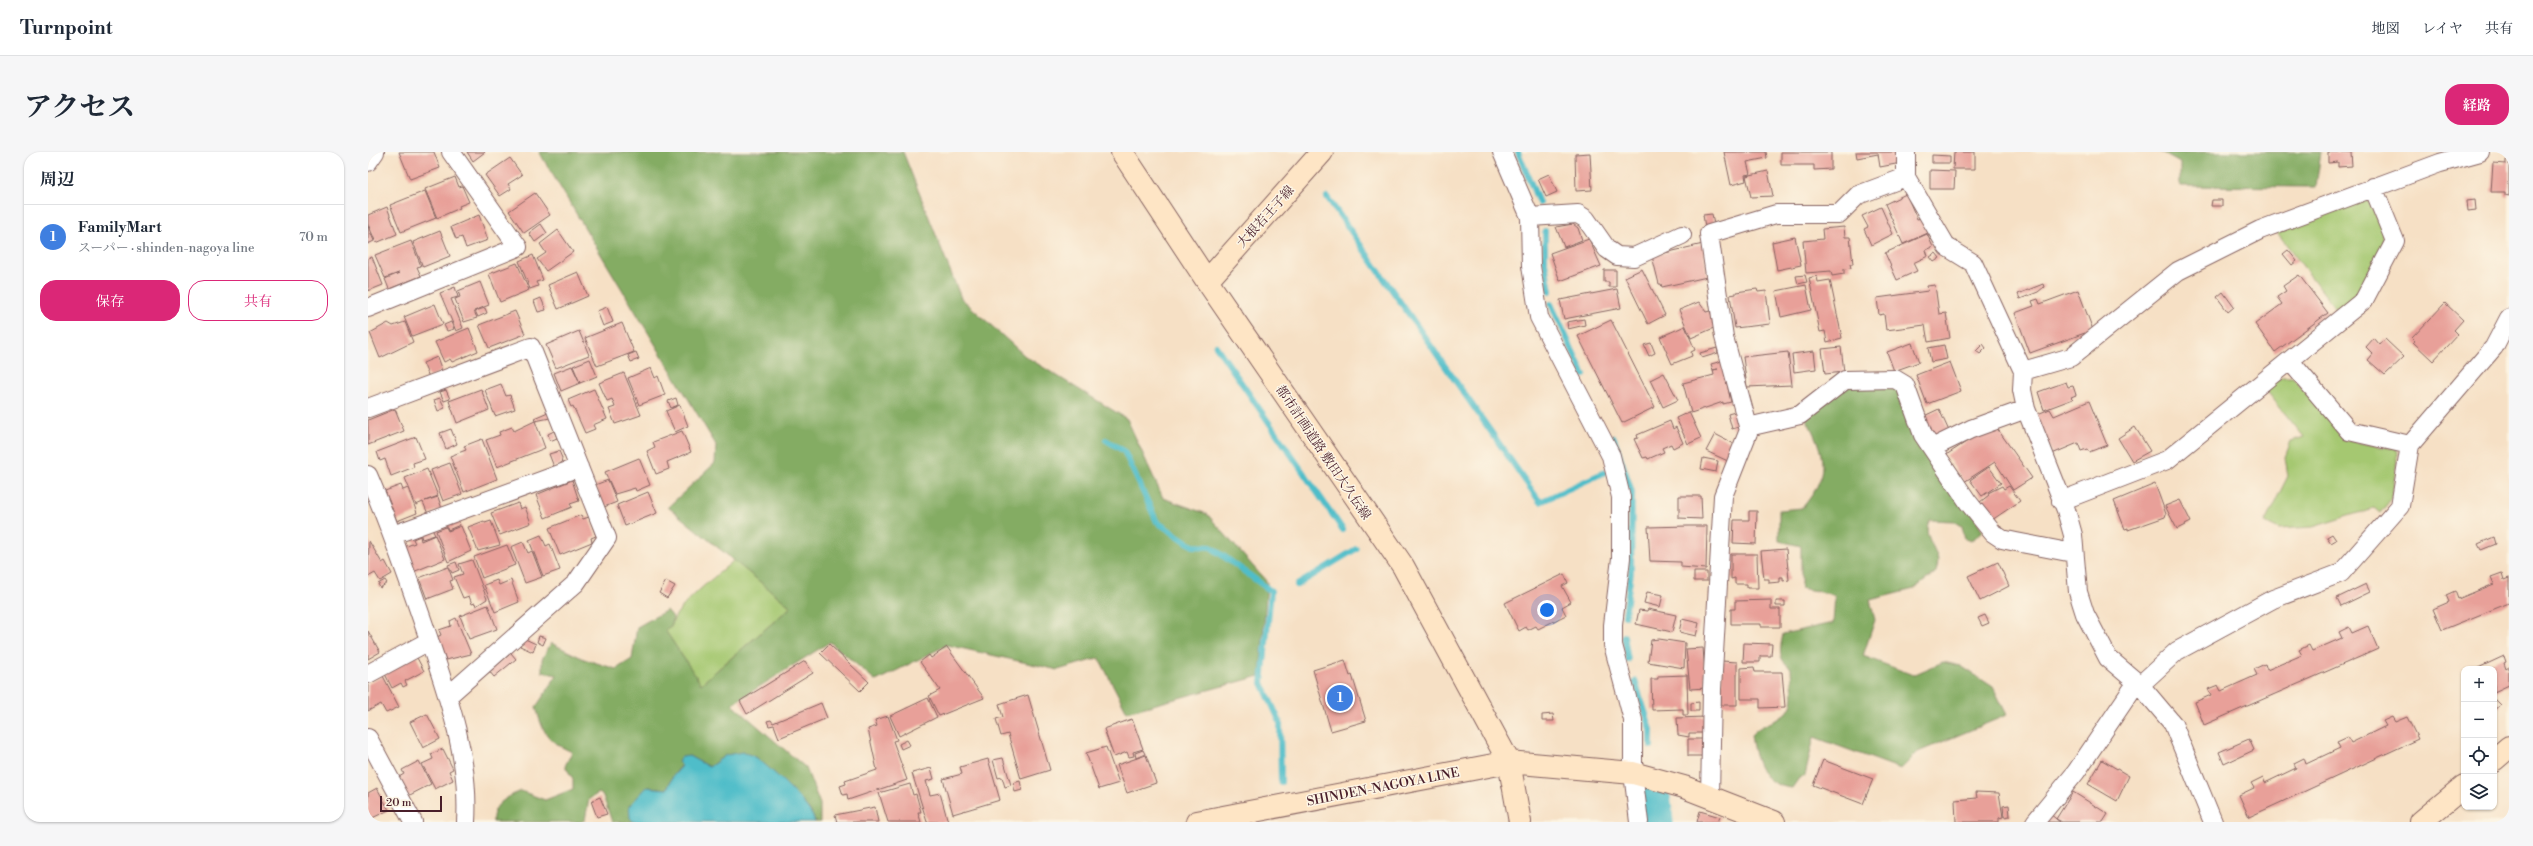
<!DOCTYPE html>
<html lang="ja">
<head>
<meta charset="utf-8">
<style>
	body { margin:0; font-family:"Libre Bodoni","Noto Serif JP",serif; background:#f6f6f7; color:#1f2937 }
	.controls { position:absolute; right:12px; bottom:12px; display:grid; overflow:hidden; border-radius:8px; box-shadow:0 1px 3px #0004 }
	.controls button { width:36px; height:36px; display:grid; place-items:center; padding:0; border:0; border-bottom:1px solid #e0e1e3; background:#fff; color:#1f2937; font:20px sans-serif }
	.scale { position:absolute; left:12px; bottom:10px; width:62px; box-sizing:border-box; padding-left:4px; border:2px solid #4a1f2b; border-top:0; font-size:11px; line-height:14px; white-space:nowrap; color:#4a1f2b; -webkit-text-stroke:3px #fcf5e5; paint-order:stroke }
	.you { position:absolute; left:1179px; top:458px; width:14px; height:14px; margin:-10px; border:3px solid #fff; border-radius:50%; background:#1a73e8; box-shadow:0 0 0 6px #1a73e833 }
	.badge { display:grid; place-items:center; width:26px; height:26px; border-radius:50%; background:#db2777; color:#fff; font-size:13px; font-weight:700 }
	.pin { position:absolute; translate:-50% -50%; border:2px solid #fff; box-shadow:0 1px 4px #0006 }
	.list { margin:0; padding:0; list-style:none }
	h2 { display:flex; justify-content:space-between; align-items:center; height:52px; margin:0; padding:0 16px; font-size:17px }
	h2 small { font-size:13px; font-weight:400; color:#747a83 }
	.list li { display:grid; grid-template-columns:26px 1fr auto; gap:12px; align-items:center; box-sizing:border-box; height:64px; padding:0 16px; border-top:1px solid #e0e1e3 }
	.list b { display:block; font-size:15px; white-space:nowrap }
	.list p { margin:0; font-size:13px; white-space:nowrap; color:#747a83 }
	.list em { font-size:13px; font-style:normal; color:#747a83 }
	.actions { display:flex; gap:8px; padding:12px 16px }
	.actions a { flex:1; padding:9px 0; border:1px solid #db2777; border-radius:16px; text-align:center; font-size:14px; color:#db2777 }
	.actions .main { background:#db2777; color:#fff }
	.icon { flex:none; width:22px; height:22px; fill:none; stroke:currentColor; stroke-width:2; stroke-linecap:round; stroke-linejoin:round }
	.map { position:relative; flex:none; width:2141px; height:670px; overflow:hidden; border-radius:16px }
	header { display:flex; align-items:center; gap:24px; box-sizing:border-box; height:56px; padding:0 20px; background:#fff; border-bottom:1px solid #e0e1e3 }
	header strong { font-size:19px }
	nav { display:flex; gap:22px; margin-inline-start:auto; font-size:14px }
	.intro { display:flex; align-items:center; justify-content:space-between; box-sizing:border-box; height:96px; padding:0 24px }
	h1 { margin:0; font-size:28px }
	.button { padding:10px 18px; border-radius:16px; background:#db2777; color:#fff; font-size:14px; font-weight:700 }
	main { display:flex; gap:24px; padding:0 24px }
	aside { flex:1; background:#fff; border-radius:16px; box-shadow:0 1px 3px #0004 }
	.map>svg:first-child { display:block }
	.green { fill:#a5c871; stroke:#78744e }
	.forest { fill:#84ac63; stroke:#676647 }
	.water { fill:#50bdc9; stroke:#4d6e7a }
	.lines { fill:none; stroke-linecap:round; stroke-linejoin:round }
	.stream { stroke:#50bdc9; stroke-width:6 }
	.river { stroke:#50bdc9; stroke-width:37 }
	.building { fill:#e8a099 }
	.street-casing { stroke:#866361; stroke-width:20 }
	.secondary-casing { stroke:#866361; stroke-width:24 }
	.street { stroke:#fff; stroke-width:18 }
	.secondary { stroke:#fee5c5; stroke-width:22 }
	.labels { text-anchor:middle; stroke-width:3; stroke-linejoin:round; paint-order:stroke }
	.street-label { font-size:13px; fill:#4a1f2b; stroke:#fcf5e5 }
</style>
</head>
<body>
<header>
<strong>Turnpoint</strong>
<nav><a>地図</a><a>レイヤ</a><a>共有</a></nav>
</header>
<div class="intro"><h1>アクセス</h1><a class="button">経路</a></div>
<main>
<aside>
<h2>周辺<small></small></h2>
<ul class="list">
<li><span class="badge" style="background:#3f7fe0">1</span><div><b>FamilyMart</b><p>スーパー · shinden-nagoya line</p></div><em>70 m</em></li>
</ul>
<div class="actions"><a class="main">保存</a><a>共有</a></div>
</aside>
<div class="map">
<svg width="2141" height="670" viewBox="0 0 2141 670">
	<rect width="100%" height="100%" fill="#fcf5e5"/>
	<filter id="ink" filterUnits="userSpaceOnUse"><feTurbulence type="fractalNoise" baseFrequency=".025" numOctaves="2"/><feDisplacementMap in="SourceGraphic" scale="8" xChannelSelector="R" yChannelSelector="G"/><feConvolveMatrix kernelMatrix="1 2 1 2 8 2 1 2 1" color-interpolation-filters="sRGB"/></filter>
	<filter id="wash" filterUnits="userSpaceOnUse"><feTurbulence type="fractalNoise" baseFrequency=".012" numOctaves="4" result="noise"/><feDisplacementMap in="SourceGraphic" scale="16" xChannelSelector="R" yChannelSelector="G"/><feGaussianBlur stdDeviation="0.9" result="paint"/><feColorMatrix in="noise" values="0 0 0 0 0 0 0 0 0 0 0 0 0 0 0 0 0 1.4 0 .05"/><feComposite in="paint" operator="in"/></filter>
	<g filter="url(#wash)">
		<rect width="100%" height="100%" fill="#f6e0c5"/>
		<!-- green -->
		<path class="green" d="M1993 47 2001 50 2015 78 2016 93 1991 142 1970 160 1908 79Z
			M1914 225H1925L1977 288 2027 297 2030 300 2024 346 2012 361 2006 356 1945 375 1911 377 1897 370 1920 324 1917 305 1923 289 1936 285 1897 237Z
			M366 408 423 455 333 532 296 478 304 473C306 455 351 422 366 408Z"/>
		<!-- forest -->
		<path class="forest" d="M171 0H535L593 146 657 204 759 267 795 346 839 362 899 430 892 524 759 560 731 506 690 518 579 493 508 529 462 490 364 552 438 616 452 652V670H447L441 657 388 605 358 603 341 615 321 604 305 624 299 637 279 635 262 666 266 670H244L235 644 231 641 221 647 217 668 212 670H125C123 653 139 645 153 639L177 648 205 637V627L197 614 204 600C179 589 175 581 168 555L189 523 174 520V507L183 491 216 507 248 517 264 507 269 475 299 458 305 465 304 473 297 478 333 532 423 455 300 355 347 311 348 293Z
			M1792 0H1953L1948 35 1812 34V11Z
			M1527 233 1615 379 1603 389 1597 387 1594 374 1586 369 1562 368C1554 380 1565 392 1569 404 1571 409 1569 415 1568 420L1546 437 1502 448 1507 468 1495 504 1545 523 1575 510 1593 514 1625 535 1639 563 1550 600 1533 617 1446 585 1437 624 1431 626 1424 636C1393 633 1387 610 1383 583 1393 570 1417 570 1423 554 1427 545 1423 527 1423 516 1409 507 1412 497 1415 482L1465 471 1467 443 1433 436V394L1411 389V358L1434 356C1463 323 1457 302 1438 266L1477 234Z"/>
		<!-- water -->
		<path class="water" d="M374 600C379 602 385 603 389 606 403 617 444 654 447 670H266L262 666 261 654 279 635 299 637 305 624 314 614 310 610 313 605 321 604 341 615 358 603Z"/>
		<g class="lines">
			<!-- stream -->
			<path class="stream" d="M1150 0 1171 51
				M959 45 1172 350 1237 320
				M1177 79V111L1182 139
				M1183 152 1216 223
				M848 194 975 378
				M1246 286 1264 340 1263 420 1257 464
				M738 288 756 299 789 370 825 394 843 395 903 439 894 531 912 570 913 630
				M929 433 988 397
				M1256 484 1260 508
				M1267 529 1283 578V594"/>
			<!-- river -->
			<path class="river" d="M1285 650 1287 670"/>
		</g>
		<g id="blocks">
			<!-- building -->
			<path class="building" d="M31 0H66L72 16 42 27Z
				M99 0H117L105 9Z
				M1356 0H1398L1399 6 1379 10 1382 22 1377 23 1378 29 1363 33Z
				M1413 0H1463V17L1446 18V13H1413Z
				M1488 0H1531L1533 11 1512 15 1510 2 1489 6Z
				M1586 0H1607V17H1585Z
				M1960 0H1983L1984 14 1970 15V10L1960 11Z
				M1222 1 1224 38 1208 39 1207 2Z
				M1564 3 1582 4V11H1564Z
				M142 6 154 23 140 32 143 37 132 44 117 23Z
				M2138 8H2141V44L2137 43V40H2123L2125 11 2138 12Z
				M1562 18 1587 19 1586 37H1562Z
				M1400 19 1405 44 1383 45 1378 24Z
				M1181 22 1189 40 1178 45 1170 27Z
				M87 25 91 35 94 34 101 50 91 54 92 56 69 66 57 37Z
				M57 39 68 66 33 80 22 53Z
				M167 41 182 63 156 81 141 59Z
				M1538 42 1549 67 1553 66 1560 81 1535 92 1517 52Z
				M1844 48H1854V54H1843Z
				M2107 48 2108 58 2100 59 2099 49Z
				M19 55 29 82 8 91 0 72V63Z
				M1513 55 1525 82 1503 93 1496 77 1500 75 1494 64Z
				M1344 62 1346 73 1337 75 1335 63Z
				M111 63 120 88 98 96 94 85 88 87 83 75Z
				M173 72 179 81 167 90 161 81Z
				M1205 72 1210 76 1214 88 1196 95 1188 75Z
				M0 74 6 89 0 92Z
				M1476 75 1477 85H1482L1485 112H1482L1483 116 1476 117V122L1464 124 1463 119 1438 121 1435 89 1455 87 1454 77Z
				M190 78 205 100 178 119 169 107 178 101 172 92Z
				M72 79 82 104 55 115 45 90Z
				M1559 82 1565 95 1558 98 1560 104 1545 111 1549 119 1529 128 1517 101Z
				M1427 85 1433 113 1409 118 1404 90Z
				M1221 87 1233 114 1192 129 1182 101Z
				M43 89 53 114 49 115 53 124 21 137 17 127 31 121 17 126 7 103Z
				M1335 92 1339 125 1294 135 1293 132H1291L1284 104Z
				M1920 98 1929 109 1924 113 1915 102Z
				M1568 101 1572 106 1566 110 1562 105Z
				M165 103 175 128 168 130 170 134 162 137 151 109Z
				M4 105 15 133 0 139V106Z
				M149 111 161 138 132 150 121 122Z
				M1274 117 1297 163 1280 172 1257 125Z
				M1236 118H1248V135H1241V130H1236Z
				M210 120 220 144 190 157 180 133Z
				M1437 123 1439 130 1430 132 1428 124Z
				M1931 123 1960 161 1907 200 1887 172 1914 152 1909 145 1918 139 1915 134Z
				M1449 124 1450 130 1462 128 1474 186 1459 190 1457 179 1452 180 1441 126Z
				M112 130 121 153 106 159 109 166 96 170 87 147 92 145 90 139Z
				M1675 132 1676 135 1670 140 1652 147 1650 142Z
				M1438 133 1443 158 1413 165 1408 139Z
				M1567 133 1571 162 1578 161 1582 186 1560 190 1557 173 1518 178 1516 162 1511 163 1509 146 1560 139 1559 134Z
				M87 135 90 145 83 147 95 176 88 179 72 141Z
				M1249 137 1253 156 1196 167 1192 148Z
				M1389 137 1390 140 1398 139 1402 172 1367 176 1362 143 1368 142V140Z
				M1710 138 1725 178 1662 201 1647 161 1666 154 1664 149 1670 147 1672 152Z
				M1855 140 1866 155 1860 160 1849 145Z
				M173 146 178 158 170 160 166 149Z
				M1331 150 1338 160 1342 159 1348 175 1323 186 1311 158Z
				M2077 151 2095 168 2086 178 2090 182 2065 209 2045 190 2047 189 2044 186Z
				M67 152 75 172 44 184 36 165Z
				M239 155 245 170 235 174 229 159Z
				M117 156 119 161 110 165 107 159Z
				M147 159 157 182 121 196 111 173Z
				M1216 167 1217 173 1200 177 1199 170Z
				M1243 168 1287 255 1254 271 1210 184Z
				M37 170 45 190 12 206 2 181 20 171 25 174Z
				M83 170 86 177 79 179 76 173Z
				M254 171 266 200 229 214 217 186Z
				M1317 174 1327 198 1323 200 1324 204 1304 212 1292 185Z
				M101 176 110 199 84 210 82 207 76 210 67 190Z
				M211 179 221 203 188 216 178 193Z
				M2006 186 2012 193 2017 187 2036 205 2017 223 2000 208 2005 202 1998 195Z
				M1283 191 1287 201 1281 204 1276 193Z
				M1544 191 1551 210 1526 219 1519 200Z
				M1615 192 1618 196 1612 202 1608 199Z
				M1576 193 1579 207 1563 210 1560 196Z
				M1473 195 1476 220 1457 222 1454 197Z
				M1349 196 1350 201 1334 206 1332 201Z
				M1446 199 1448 217 1426 220 1424 202Z
				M268 200 271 207 263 210 260 203Z
				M1420 200 1424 233 1379 235 1375 205Z
				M69 205 74 219 61 225 55 211Z
				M222 207 229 224 212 231 205 214Z
				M1354 209 1363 250 1355 252V250L1323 261 1315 231 1346 223 1345 218 1350 217 1345 218 1343 212Z
				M1582 210 1593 239 1559 252 1548 223Z
				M204 214 212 231 193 239 186 221Z
				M283 216 287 226 290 224 297 243 271 253 260 226Z
				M256 221 273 263 247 272 241 257 247 255 244 247 239 249 231 231Z
				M1296 221 1310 248 1295 255 1282 228Z
				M1698 230 1700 235 1705 234 1708 243 1703 245 1705 247 1676 258 1670 240Z
				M133 232 138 244 142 243 147 257 127 264 117 238Z
				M113 237 121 258 89 271 81 249Z
				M226 237 239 267 225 273 227 277 217 281 205 254 203 255 200 248Z
				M78 238 82 247 76 249 72 240Z
				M72 246 77 256 70 259 66 248Z
				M308 246 310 253 303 256 300 249Z
				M1721 249 1739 293 1721 300 1719 297 1713 299 1710 291 1684 302 1667 263 1682 257 1686 264Z
				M312 253 320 274 307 280 298 259Z
				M27 257 36 279 0 293V268Z
				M1571 257 1581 279 1565 287 1554 265Z
				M180 260 182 266 167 269 166 266Z
				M1321 260 1333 286 1320 292 1308 266Z
				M1367 260 1371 275 1364 277 1360 262Z
				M167 269 177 296 129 315 118 288 132 283 131 280 144 275 146 279Z
				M1302 269 1305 277 1308 275 1315 291 1305 296 1303 292 1294 296 1296 300 1280 307 1279 305 1275 306 1266 287 1270 286 1269 283Z
				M1626 272 1664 326 1645 338 1627 310 1596 330 1578 303Z
				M1767 275 1782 299 1764 309 1750 286Z
				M83 277 89 292 78 297 72 281Z
				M186 279 189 286 182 289 180 282Z
				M314 279 323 300 299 310 301 317 288 322 279 299 287 295 285 290Z
				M1347 282 1370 294 1362 310 1338 299Z
				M48 285 57 307 45 311 46 315 23 324 17 307 12 309 9 300Z
				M114 287 129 327 96 340 82 304 98 298 96 294Z
				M191 299 194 306 193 312 186 315 181 302Z
				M271 306 282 333 268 339 267 336 247 342 237 320Z
				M1335 306 1350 309 1348 320 1333 317Z
				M82 311 94 342 75 349 63 318Z
				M1621 315 1633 331 1614 344 1602 328Z
				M59 317 70 344 57 349 70 345 74 357 60 362 55 350 48 353 37 326Z
				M204 328 211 349 202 352 204 355 177 366 168 343Z
				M240 328 249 350 236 355 227 333Z
				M1787 332 1798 362 1797 365 1760 378V376L1757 377 1746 349Z
				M33 333 35 338 40 336 49 361 29 369 17 339Z
				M1634 334 1636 337 1641 334 1652 349 1624 368 1612 350 1621 343 1620 341Z
				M280 340 289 361 257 374 249 353Z
				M1311 344H1333L1334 367 1311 366Z
				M1812 348 1823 370 1809 377 1797 354Z
				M150 351 152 357 157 355 163 371 132 383 123 361Z
				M1381 359H1389L1388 392 1365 391 1366 368H1381Z
				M213 363 215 367 221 365 228 384 223 386 224 390 192 403 181 376Z
				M90 367 92 373 80 378 78 372Z
				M116 369 117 371 123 369 132 393 110 399 100 375Z
				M93 374 103 399 80 410 68 379 78 375 80 379Z
				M1320 374H1339L1338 417 1313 415V410L1282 409 1280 375Z
				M64 377 67 383 54 387 52 381Z
				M1964 382 1968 388 1963 391 1959 385Z
				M67 383 77 407 45 420 36 395 47 391 45 387 52 384 53 389Z
				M173 383 178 394 182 392 192 418 175 424 161 388Z
				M2126 385 2128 392 2113 398 2110 392Z
				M1 389 14 411 17 409 24 422 12 429 7 421 0 425Z
				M155 390 160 401 164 399 174 425 157 431 143 395Z
				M139 393 147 413 114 426 106 405Z
				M1418 397 1421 428 1415 429V425H1412V430L1401 431V427H1396L1393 399Z
				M1363 402H1389L1390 436H1379V432H1367V426L1363 427Z
				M104 408 119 447 108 454 107 451 104 452 101 444 95 446 86 425 95 422 91 412Z
				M88 410 91 418 84 421 80 413Z
				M1630 410 1641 434 1612 449 1600 424Z
				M80 415 85 428 82 429 85 437 59 447 51 426Z
				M1326 420H1339V429H1326Z
				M2134 421 2136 428 2141 426V451L2074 478 2065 457 2081 450 2078 443 2087 439 2090 447 2126 432 2123 425Z
				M1196 422 1200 431 1194 434 1203 450 1194 455 1198 463 1170 477 1168 474 1160 478 1158 475 1151 479 1137 451Z
				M17 428 19 431 12 436 10 432Z
				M129 428 131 433 143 428 151 450 127 460 116 433Z
				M298 429 307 434 299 446 291 441Z
				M1998 432 2002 440 1973 454 1969 446Z
				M1279 440 1295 443 1292 455 1276 451Z
				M1403 448V457H1412V475H1393V472H1363V457H1367V449Z
				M1408 449H1417V454H1408Z
				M120 453 129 477 101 487 92 464Z
				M1280 457 1308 463 1304 480 1268 472 1271 458 1279 459Z
				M1617 463 1621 471 1614 474 1610 466Z
				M88 466 103 502 78 508 69 485 73 483 71 478 83 474 82 469Z
				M1314 467 1331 471 1328 484 1311 480Z
				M2000 474 2010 497 1836 573 1827 550 1843 543 1840 537 1850 533 1853 539 1889 523 1886 517 1897 512 1899 518 1934 503 1931 498 1941 493 1944 499 1974 486 1971 480 1981 475 1984 481Z
				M0 479 12 500 0 507Z
				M171 484 178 486 175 493 169 490Z
				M155 486 168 492 165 500 152 494Z
				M1291 487 1317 491 1316 516 1280 510 1283 488Z
				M1376 491 1404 492 1403 504H1392V510H1375Z
				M461 492 501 530 492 539 452 501Z
				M579 495 616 546 571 564 561 544 572 538 552 510 561 503 563 506Z
				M1335 496 1338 536 1322 537 1318 497Z
				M143 501 148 507 126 525 121 519Z
				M48 504 56 519 37 529 39 533 35 535 33 531 24 536 16 520Z
				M2136 504 2138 510 2136 511 2138 517 2141 515V533L2126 540V517H2108Z
				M977 508 982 524 984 523 998 569 963 579 945 518Z
				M437 509 445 521 379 562 372 549Z
				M1354 509 1369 510V553H1353Z
				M1386 515 1387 520H1414L1417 555 1392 556V547H1373V516Z
				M1319 523 1320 563H1315V557L1284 558 1283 527H1290V524Z
				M15 524 31 555 18 561 13 552 0 559V532Z
				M660 543 682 618 653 627 640 582 633 584 628 567 635 565 631 552Z
				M560 546 569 565 531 584 522 564Z
				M2128 548 2133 553 2127 558 2126 549Z
				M1331 550V559H1323V551Z
				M453 551 459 566 411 586 406 573 401 574 399 569 403 568 405 571Z
				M59 562 72 587 55 596 42 570Z
				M1185 562 1186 569H1174V563Z
				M520 564 529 588 525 589 539 628 480 648 479 642 475 643 472 634 478 632 477 629 509 618 500 577 509 574 507 568Z
				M1337 565V581H1321V585L1310 583 1309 566Z
				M2024 565 2027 570 2039 565 2050 587 1881 665 1871 643 1886 636 1883 631 1895 625 1897 631 1928 616 1926 611 1936 606 1938 612 1972 596 1969 590 1980 585 1983 591 2018 574 2015 569Z
				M764 567 775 597 765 600 766 604 761 605 759 600 746 605 736 577Z
				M1320 587H1337V604H1320Z
				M1881 587 1886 598 1856 612 1851 600Z
				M539 588 542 593 533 597 531 592Z
				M738 595 751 631 731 637 718 601Z
				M75 597 85 617 81 619 85 628 67 637 54 612 65 607 63 602Z
				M775 598 777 602 768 606 767 601Z
				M778 603 788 631 759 641 749 613Z
				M635 606 643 633 637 635 634 625 630 626 625 608Z
				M620 607 632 648 585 662 575 627 594 622 592 615Z
				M1455 608 1505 627 1495 652 1445 633Z
				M1734 608 1761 624 1749 649 1720 632Z
				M51 609 63 632 40 644 31 625 36 622 34 618Z
				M563 616 566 627 558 629 562 643 572 641 580 670H559L544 621Z
				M652 629 654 638 647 640 645 631Z
				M542 632 545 643 548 642 553 660H550L553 670H520L511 641Z
				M9 636 21 658 0 668V641Z
				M1608 640 1631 641 1635 665 1631 666V670H1588L1587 648 1609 646Z
				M1705 640 1740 662 1735 670H1694L1688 667Z
				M232 645 239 662 229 665 223 649Z
				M1641 653 1642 664 1636 665 1635 654Z
				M507 655 510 670H469L467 663Z
				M1332 659 1352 665 1350 670H1329Z
				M1682 662 1692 670H1676Z"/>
		</g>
	</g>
	<g filter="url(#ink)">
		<use href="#blocks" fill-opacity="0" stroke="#866361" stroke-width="1"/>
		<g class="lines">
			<defs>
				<path id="street" d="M1134 0 1162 65 1163 114 1171 165 1243 304 1253 345V406L1245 473V493L1265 568V621L1271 670
					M1538 0V25L1579 95 1605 111 1655 219
					M0 10 7 0
					M1162 65 1210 62 1218 67 1239 97 1249 104 1266 105 1314 83
					M0 156 150 95 83 0
					M1922 209 1981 279 2042 293 2126 195 2141 166
					M0 256 163 195 239 386 208 431 80 544
					M1380 275 1432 263 1477 228 1527 227 1537 233 1555 283 1600 350 1625 381 1634 387 1648 390 1705 401
					M1564 296 1603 277 1658 257
					M0 323C22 374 40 426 58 479 79 541 102 603 98 670
					M1693 349 1799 308 1996 148 2027 89 2005 35
					M25 383 211 315
					M0 522 61 489
					M1772 533 1809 499 1905 447 1973 421 2032 354 2042 293
					M0 586 45 670
					M1342 645 1344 537 1355 344 1381 278 1356 185 1341 82 1408 62H1471L1490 43 1538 25
					M1667 670 1708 620 1769 530
					M1845 670 1805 572 1772 533 1740 506 1717 462 1710 440 1705 383 1698 358 1658 257 1654 238 1655 219 1703 205 1810 119 1892 78 2072 11 2112 0"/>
				<path id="secondary" d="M754 0 839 129 1035 414 1141 610 1152 670
					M839 129 954 0
					M2126 608 2141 595
					M829 670 1141 610 1265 621 1316 635 1406 670
					M2053 670 2096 634"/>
			</defs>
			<!-- street casing -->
			<use href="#street" class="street-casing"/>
			<!-- secondary casing -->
			<use href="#secondary" class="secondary-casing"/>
			<!-- street -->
			<use href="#street" class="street"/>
			<!-- secondary -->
			<use href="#secondary" class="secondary"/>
		</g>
	</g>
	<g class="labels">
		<!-- street labels -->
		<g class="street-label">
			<text transform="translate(897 64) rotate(-48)" y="5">大根若王子線</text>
			<text transform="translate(956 300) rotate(56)" y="5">都市計画道路 敷田大久伝線</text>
			<text transform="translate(1015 634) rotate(-11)" y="5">SHINDEN-NAGOYA LINE</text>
		</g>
	</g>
</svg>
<div class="controls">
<button>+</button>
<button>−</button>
<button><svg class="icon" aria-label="locate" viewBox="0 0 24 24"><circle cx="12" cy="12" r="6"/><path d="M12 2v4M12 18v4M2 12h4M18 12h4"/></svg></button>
<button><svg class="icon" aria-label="layers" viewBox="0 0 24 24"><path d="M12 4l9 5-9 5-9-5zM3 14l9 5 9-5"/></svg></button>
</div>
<div class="scale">20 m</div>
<div class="you"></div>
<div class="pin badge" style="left:972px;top:546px;background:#3f7fe0">1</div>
</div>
</main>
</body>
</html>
